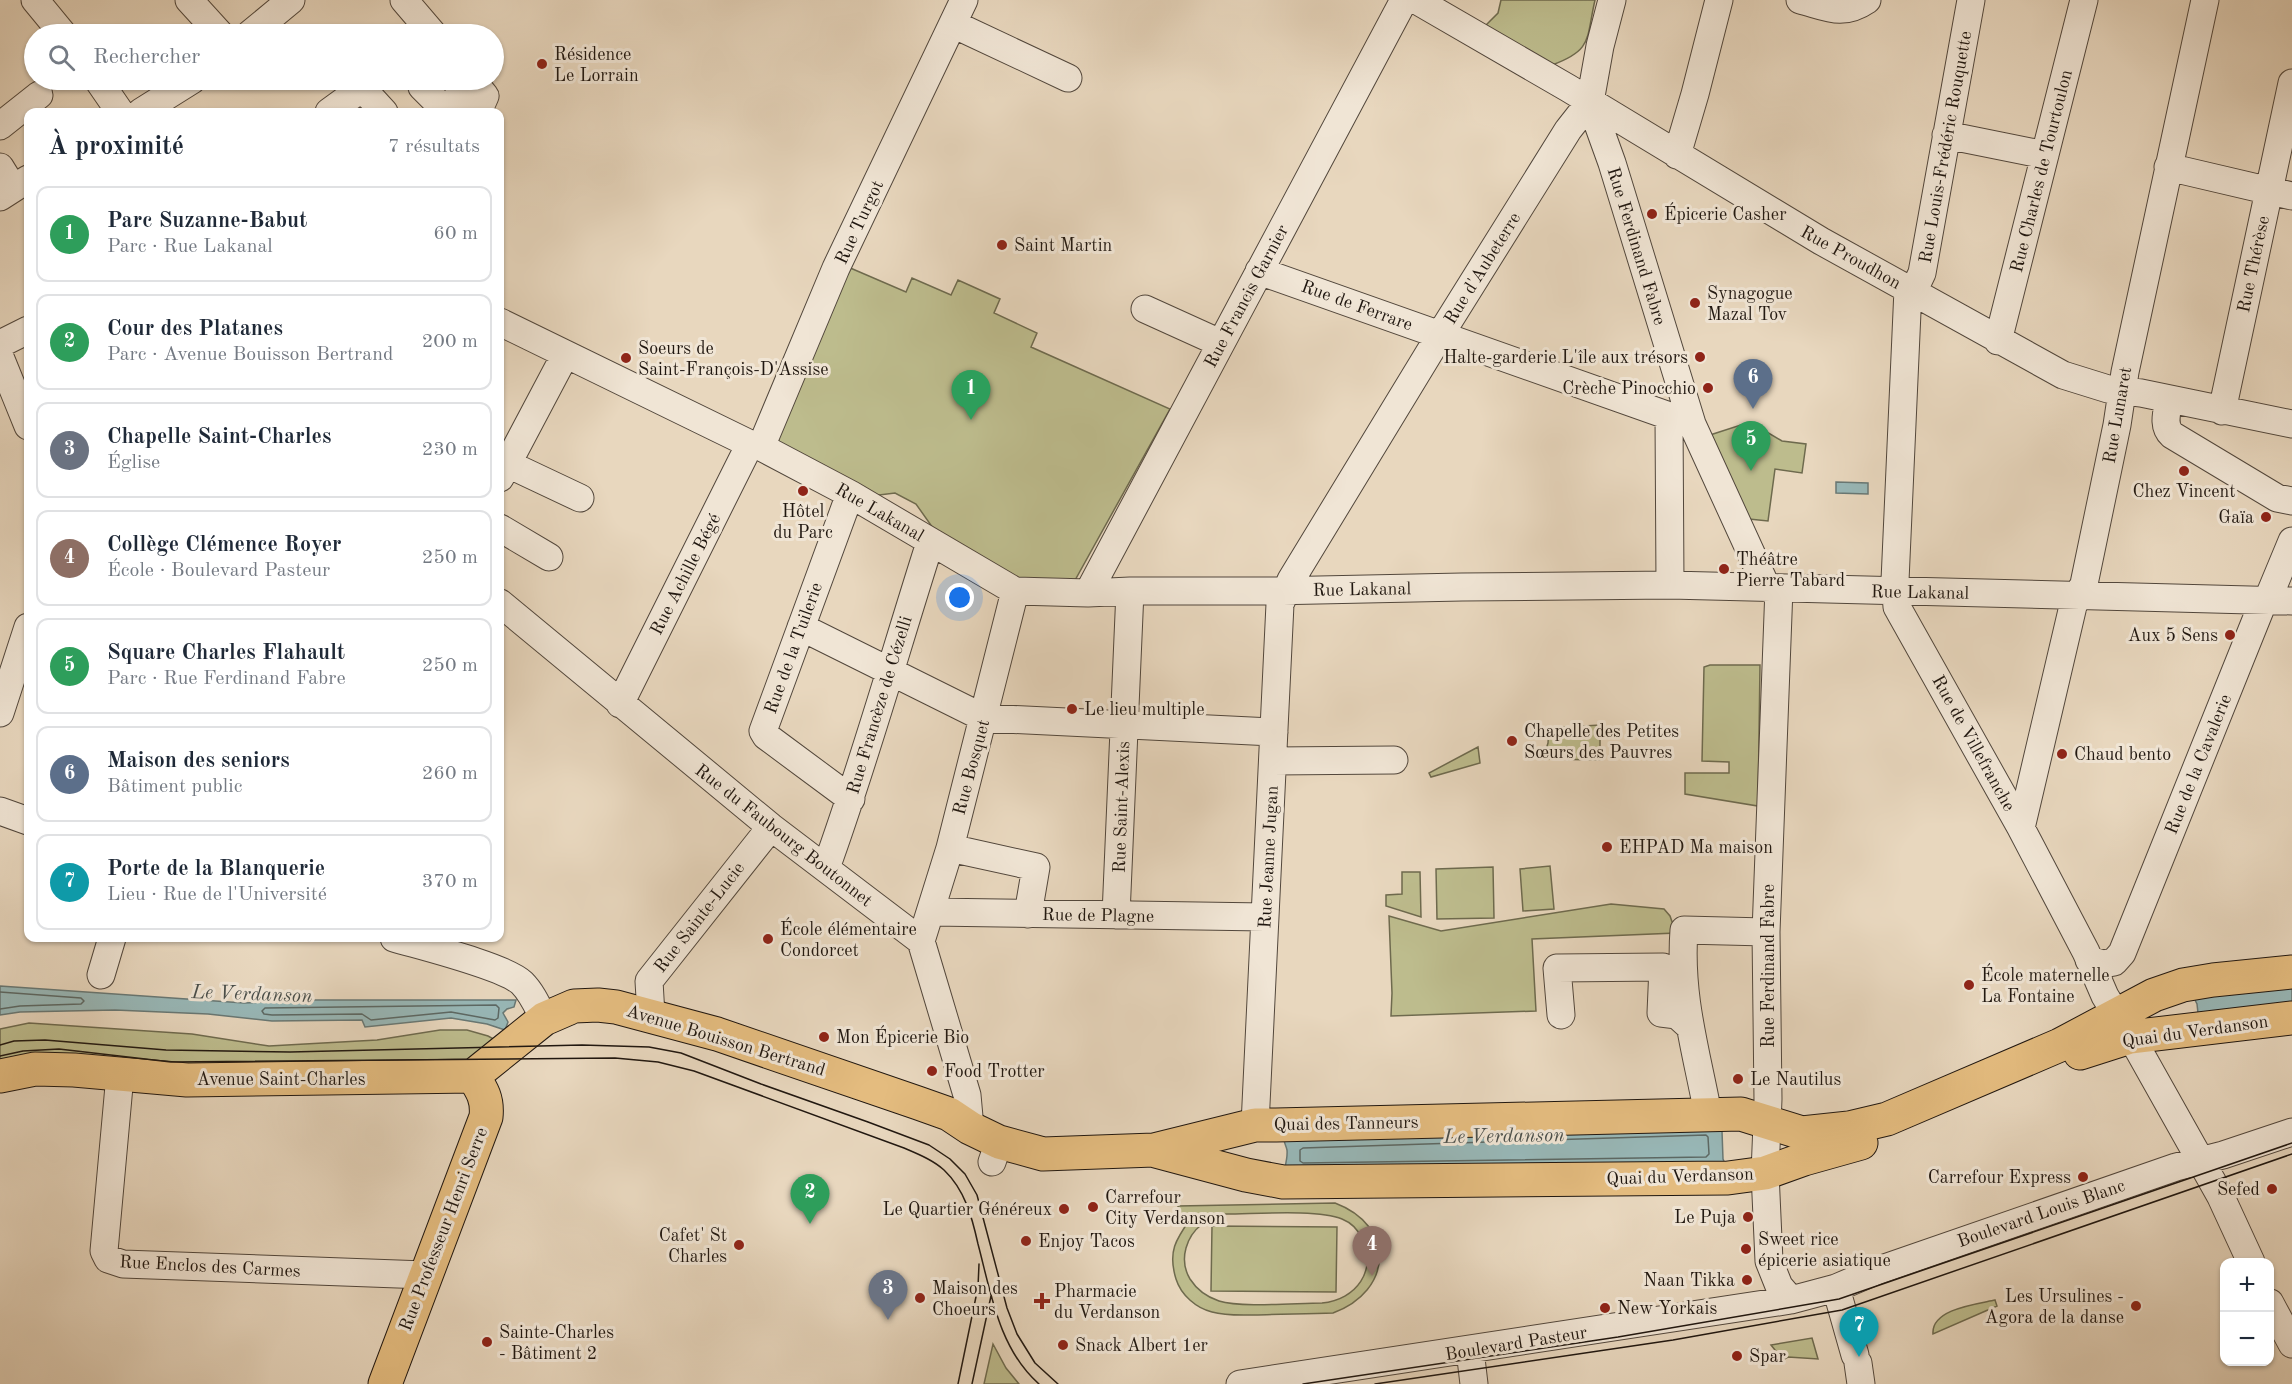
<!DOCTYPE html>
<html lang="fr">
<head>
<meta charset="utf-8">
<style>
	body { margin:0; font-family:"Old Standard TT",serif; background:#f6f6f7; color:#1f2937 }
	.controls { position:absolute; right:18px; bottom:18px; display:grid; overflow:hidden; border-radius:12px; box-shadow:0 2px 4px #0004 }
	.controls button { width:54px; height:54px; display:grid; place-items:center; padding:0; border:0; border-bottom:2px solid #e0e1e3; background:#fff; color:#1f2937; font:30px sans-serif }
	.you { position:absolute; left:960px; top:598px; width:21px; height:21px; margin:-15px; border:4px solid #fff; border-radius:50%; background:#1a73e8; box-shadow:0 0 0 9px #1a73e833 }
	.badge { display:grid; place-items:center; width:39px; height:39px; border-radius:50%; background:#111827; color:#fff; font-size:20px; font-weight:700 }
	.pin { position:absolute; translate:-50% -50px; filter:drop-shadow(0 2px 3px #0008) }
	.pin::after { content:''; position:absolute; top:32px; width:21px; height:18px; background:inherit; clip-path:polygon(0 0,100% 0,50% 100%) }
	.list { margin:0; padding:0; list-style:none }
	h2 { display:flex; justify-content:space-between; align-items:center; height:78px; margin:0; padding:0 24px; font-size:26px }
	h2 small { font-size:20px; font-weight:400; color:#747a83 }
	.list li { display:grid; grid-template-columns:39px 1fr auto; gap:18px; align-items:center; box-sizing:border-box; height:96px; margin:0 12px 12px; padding:0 12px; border:2px solid #e0e1e3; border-radius:12px }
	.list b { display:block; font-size:22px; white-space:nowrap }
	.list p { margin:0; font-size:20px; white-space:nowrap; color:#747a83 }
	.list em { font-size:20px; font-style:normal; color:#747a83 }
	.icon { flex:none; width:33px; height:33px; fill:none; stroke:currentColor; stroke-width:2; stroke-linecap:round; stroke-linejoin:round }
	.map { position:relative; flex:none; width:2292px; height:1384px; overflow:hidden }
	.search { position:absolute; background:#fff; box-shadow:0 2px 4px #0004; left:24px; top:24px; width:480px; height:66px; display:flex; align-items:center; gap:15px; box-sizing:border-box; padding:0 21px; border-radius:33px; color:#747a83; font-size:22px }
	.panel { position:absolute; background:#fff; box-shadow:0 2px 4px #0004; left:24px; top:108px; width:480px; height:834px; border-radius:12px }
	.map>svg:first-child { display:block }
	.green { fill:#bdbc8d; stroke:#6e6a4e; stroke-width:1.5; fill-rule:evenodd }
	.water { fill:#98b8b8; stroke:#687875; stroke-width:1.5 }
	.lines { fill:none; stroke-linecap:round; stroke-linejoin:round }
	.shore { stroke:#5c6864; stroke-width:1.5 }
	.minor-casing { stroke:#52473c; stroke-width:29 }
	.major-casing { stroke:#201710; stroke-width:35 }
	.minor { stroke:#f0e5d5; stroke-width:27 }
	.major { stroke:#e4bc7f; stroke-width:33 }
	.tram { stroke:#201710; stroke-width:1.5 }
	.poi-dot { fill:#8f2418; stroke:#f0e5d5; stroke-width:2 }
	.labels { text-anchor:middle; stroke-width:6; stroke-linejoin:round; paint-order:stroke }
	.poi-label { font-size:18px; fill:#201710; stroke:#f0e5d5; text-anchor:start }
	.street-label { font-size:18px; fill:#201710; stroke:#f0e5d5 }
	.water-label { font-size:20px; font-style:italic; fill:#4a4f4b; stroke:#f0e5d5 }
</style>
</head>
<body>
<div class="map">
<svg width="2292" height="1384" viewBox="0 0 2292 1384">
	<rect width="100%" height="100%" fill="#e8d7be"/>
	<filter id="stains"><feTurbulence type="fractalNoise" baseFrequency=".00333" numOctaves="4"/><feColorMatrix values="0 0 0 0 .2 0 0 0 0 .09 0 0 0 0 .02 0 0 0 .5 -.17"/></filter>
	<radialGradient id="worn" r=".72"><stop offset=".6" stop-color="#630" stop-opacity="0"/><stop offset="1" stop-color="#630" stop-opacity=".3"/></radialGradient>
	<!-- green -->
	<path class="green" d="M1501 0H1595C1586 39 1593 50 1552 65L1485 26 1498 13Z
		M848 267 906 292 912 278 951 295 958 280 1000 299 994 313 1037 333 1031 347 1170 409 1074 582 1018 581 935 531 916 504 895 493 871 496 782 446 774 431Z
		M1750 422 1782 441 1806 444 1802 473 1775 469 1768 521 1749 519 1710 435Z
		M1710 665H1760L1758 806 1685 794V773H1729V762L1702 761 1704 667Z
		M1600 725V760L1543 759 1548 743 1549 728Z
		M1478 747 1480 763 1431 777 1429 773Z
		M1550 866 1554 909 1523 911 1520 869Z
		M1493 867 1494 918 1437 919 1436 869Z
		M1402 872H1420L1421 917 1386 906V895L1402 894Z
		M1611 904 1664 909 1670 916 1676 933 1532 939 1536 1011 1391 1016 1392 993 1389 916 1441 931Z
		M29 1023 192 1034 269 1046 377 1040 440 1030H467L488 1036 501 1043 471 1066 0 1064V1029Z
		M1335 1203C1396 1226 1393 1291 1333 1313 1306 1314 1280 1314 1254 1315 1240 1315 1226 1316 1212 1312 1196 1308 1181 1295 1176 1279 1167 1250 1177 1238 1193 1215H1179L1178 1206ZM1226 1214C1255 1214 1318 1209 1342 1219 1352 1223 1357 1229 1362 1238 1378 1270 1356 1300 1322 1303 1297 1303 1241 1308 1219 1301 1207 1297 1197 1290 1190 1279 1184 1269 1183 1259 1186 1248 1192 1227 1207 1219 1226 1214Z
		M1212 1226 1337 1227 1336 1292 1211 1291Z
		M1995 1300 1997 1306 1933 1334C1931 1309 1977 1304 1995 1300Z
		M1812 1338 1818 1359 1788 1357 1783 1360 1771 1345Z
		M993 1344 1006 1368 1019 1384H984Z"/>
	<!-- water -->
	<path class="water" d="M1836 482 1868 483V494L1836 493Z
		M2292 983V1011L2198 1013 2197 1004 2192 994Z
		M0 986 244 1003 306 1000H516L514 1007 507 1009 503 1013 508 1022 505 1030 487 1024 451 1018 365 1027 362 1020 272 1021 208 1014 115 1010 20 1012 0 1015Z
		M1722 1131 1723 1159 1726 1166 1283 1177C1284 1168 1288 1160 1287 1150 1286 1145 1283 1141 1283 1135Z"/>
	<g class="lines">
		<!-- shore -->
		<path class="shore" d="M0 992 81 998 84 1001 81 1004 20 1006 0 1009
			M496 1005 499 1008 498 1018 495 1020 451 1012 371 1020 362 1014 272 1015 264 1014 262 1011 265 1008Z
			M1706 1135 1708 1137 1709 1154 1706 1157 1303 1163 1300 1161V1150L1303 1148Z"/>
		<defs>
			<path id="minor" d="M35 0 63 34
				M189 0 220 34
				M404 0 433 34
				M1416 0 1568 88 1821 241 2063 375 2108 389 2141 393 2292 424
				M1612 0 1600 46 1590 102 1612 163 1692 424 1767 588
				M1800 0C1827 7 1842 17 1867 0
				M953 24 1068 78
				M250 34 291 0
				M98 80 120 112
				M472 80 485 96 478 112
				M422 87 442 107 453 108 459 98V80
				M141 112 192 80
				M329 112 362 88 384 112
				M0 126 39 95
				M1946 135 2045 155
				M1677 155 1695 94 1719 0
				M0 167 13 188
				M2168 167 2292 196
				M0 197 28 179
				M1259 271 1692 424
				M1908 289 1895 581 1897 607 2021 828 2086 952 2105 996 2139 1051 2221 1197 2251 1262
				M1913 292 1922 273 1971 0
				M1145 309 1220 343
				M500 322 750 444 761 447 850 494 1015 591 1088 593 1130 591H1271L1462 587 1670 585 2292 601
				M1998 341 2084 0
				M0 344 28 330
				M0 357 28 426
				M2169 400C2167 412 2162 426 2172 435L2277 498 2292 501
				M2222 411 2292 83
				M1669 416 1670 585
				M761 447 836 268 964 0
				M508 464 580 498
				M500 478 565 355
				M850 494 763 731 766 736 851 799
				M500 528 549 557
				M1779 588 1766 932 1768 1099 1765 1173 1769 1261 1779 1286 1791 1300
				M1088 593 1404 0
				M500 603 771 827 921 941 967 1095 970 1128
				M801 627 984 718 1274 732
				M620 704 750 444
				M0 713 28 627
				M1273 761 1394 760
				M0 811 28 821
				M2021 828 2073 606 2084 584 2117 425 2125 372 2205 0
				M950 848 1036 867 1028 914
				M826 868C864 763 894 656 928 549L932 543
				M932 912 1265 917
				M1116 915 1130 591
				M394 938C421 946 504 966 522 983 532 993 538 1007 544 1019
				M921 941 950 848 1015 591
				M2089 960 2103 964 2114 962 2122 953 2264 600 2270 594 2292 541
				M101 975 112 938
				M651 1015 649 981 771 827
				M1561 1015 1557 968 1663 967 1661 1013 1677 1015 1688 1025
				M120 1075 104 1251 108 1259 123 1264 425 1275
				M1708 1114C1696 1050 1679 996 1684 930L1766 932
				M1255 1125 1280 604 1291 580 1440 335 1568 130 1590 102
				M992 1162 999 1142
				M1836 1288 1855 1355
				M2270 1303 2292 1344
				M1470 1350 1474 1384
				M1858 1363 1861 1384
				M1240 1384 1791 1300 1836 1288 1876 1271 2176 1167 2223 1155 2292 1132"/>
			<path id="major" d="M2080 1053 2130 1037 2292 1018
				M0 1076 35 1069 74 1070 187 1080 473 1076 544 1019 574 1006 598 1005 616 1007 717 1034 918 1103 949 1114 970 1128 999 1142 1043 1154 1154 1150 1255 1125H1276L1741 1114 1802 1133 1849 1128 1887 1119 2060 1045 2154 995 2183 985 2213 980 2292 972
				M1156 1151 1246 1175 1283 1182 1728 1178 1765 1173 1804 1159 1861 1143
				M385 1384 486 1117C488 1099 482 1090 473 1076"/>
		</defs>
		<!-- minor casing -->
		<use href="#minor" class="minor-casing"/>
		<!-- major casing -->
		<use href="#major" class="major-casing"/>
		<!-- minor -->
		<use href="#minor" class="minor"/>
		<!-- major -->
		<use href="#major" class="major"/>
		<!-- tram -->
		<path class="tram" d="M0 1045 14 1041 45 1040 166 1050 290 1052 582 1045 649 1047 681 1053 761 1084 868 1122 929 1145 950 1159 965 1174 977 1195 1007 1308 1017 1334 1035 1363 1058 1384
			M0 1056 23 1051 59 1049 171 1062 615 1058 658 1062 694 1071 904 1148C918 1154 933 1160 944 1170 965 1190 972 1217 978 1244 991 1293 999 1349 1039 1384
			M958 1384 978 1287 979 1264
			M972 1384 991 1296
			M1303 1384 1618 1337 1839 1299 2292 1143
			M1375 1384 1673 1340 1842 1310 2292 1154"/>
	</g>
	<!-- markers -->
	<g class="poi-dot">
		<circle cx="542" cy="64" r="6"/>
		<circle cx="1652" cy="214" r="6"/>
		<circle cx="1002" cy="245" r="6"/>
		<circle cx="1695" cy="303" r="6"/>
		<circle cx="1700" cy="357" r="6"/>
		<circle cx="626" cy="358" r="6"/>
		<circle cx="1708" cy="388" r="6"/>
		<circle cx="2184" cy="471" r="6"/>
		<circle cx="803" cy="491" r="6"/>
		<circle cx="2266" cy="517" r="6"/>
		<circle cx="1724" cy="569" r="6"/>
		<circle cx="2230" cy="635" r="6"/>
		<circle cx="1072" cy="709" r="6"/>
		<circle cx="1512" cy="741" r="6"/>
		<circle cx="2062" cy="754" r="6"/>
		<circle cx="1607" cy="847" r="6"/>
		<circle cx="768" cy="939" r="6"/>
		<circle cx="1969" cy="985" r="6"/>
		<circle cx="824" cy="1037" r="6"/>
		<circle cx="932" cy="1071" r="6"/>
		<circle cx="1738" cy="1079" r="6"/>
		<circle cx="2083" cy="1177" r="6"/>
		<circle cx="2272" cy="1189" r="6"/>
		<circle cx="1093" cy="1207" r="6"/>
		<circle cx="1064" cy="1209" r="6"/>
		<circle cx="1748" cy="1217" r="6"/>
		<circle cx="1026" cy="1241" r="6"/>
		<circle cx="739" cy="1245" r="6"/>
		<circle cx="1746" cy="1249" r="6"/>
		<circle cx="1747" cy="1280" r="6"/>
		<circle cx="920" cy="1298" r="6"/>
		<path d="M1039 1292h6v6h6v6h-6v6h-6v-6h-6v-6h6z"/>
		<circle cx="2136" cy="1306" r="6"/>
		<circle cx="1605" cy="1308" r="6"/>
		<circle cx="487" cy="1342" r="6"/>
		<circle cx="1063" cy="1345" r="6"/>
		<circle cx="1737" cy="1356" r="6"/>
	</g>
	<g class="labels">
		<!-- poi labels -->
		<g class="poi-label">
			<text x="554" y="60">Résidence<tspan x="554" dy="21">Le Lorrain</tspan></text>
			<text x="1664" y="220">Épicerie Casher</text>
			<text x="1014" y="251">Saint Martin</text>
			<text x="1707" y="299">Synagogue<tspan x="1707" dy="21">Mazal Tov</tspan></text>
			<text x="638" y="354">Soeurs de<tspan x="638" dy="21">Saint-François-D'Assise</tspan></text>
			<text x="1688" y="363" text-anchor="end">Halte-garderie L'île aux trésors</text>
			<text x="1696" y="394" text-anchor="end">Crèche Pinocchio</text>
			<text x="2184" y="497" text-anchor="middle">Chez Vincent</text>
			<text x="803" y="517" text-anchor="middle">Hôtel<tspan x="803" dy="21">du Parc</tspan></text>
			<text x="2254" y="523" text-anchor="end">Gaïa</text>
			<text x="1736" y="565">Théâtre<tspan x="1736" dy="21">Pierre Tabard</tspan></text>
			<text x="2218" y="641" text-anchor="end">Aux 5 Sens</text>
			<text x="1084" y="715">Le lieu multiple</text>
			<text x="1524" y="737">Chapelle des Petites<tspan x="1524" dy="21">Sœurs des Pauvres</tspan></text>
			<text x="2074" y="760">Chaud bento</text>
			<text x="1619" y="853">EHPAD Ma maison</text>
			<text x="780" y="935">École élémentaire<tspan x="780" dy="21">Condorcet</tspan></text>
			<text x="1981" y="981">École maternelle<tspan x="1981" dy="21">La Fontaine</tspan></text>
			<text x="836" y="1043">Mon Épicerie Bio</text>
			<text x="944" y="1077">Food Trotter</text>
			<text x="1750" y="1085">Le Nautilus</text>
			<text x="2071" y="1183" text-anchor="end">Carrefour Express</text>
			<text x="2260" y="1195" text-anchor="end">Sefed</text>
			<text x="1105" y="1203">Carrefour<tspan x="1105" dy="21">City Verdanson</tspan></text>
			<text x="1052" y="1215" text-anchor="end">Le Quartier Généreux</text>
			<text x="1736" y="1223" text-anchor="end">Le Puja</text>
			<text x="727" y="1241" text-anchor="end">Cafet' St<tspan x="727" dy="21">Charles</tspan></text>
			<text x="1758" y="1245">Sweet rice<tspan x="1758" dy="21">épicerie asiatique</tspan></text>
			<text x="1038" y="1247">Enjoy Tacos</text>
			<text x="1735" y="1286" text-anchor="end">Naan Tikka</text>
			<text x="932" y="1294">Maison des<tspan x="932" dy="21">Choeurs</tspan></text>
			<text x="1054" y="1297">Pharmacie<tspan x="1054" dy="21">du Verdanson</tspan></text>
			<text x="2124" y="1302" text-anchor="end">Les Ursulines -<tspan x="2124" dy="21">Agora de la danse</tspan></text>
			<text x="1617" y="1314">New Yorkais</text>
			<text x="499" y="1338">Sainte-Charles<tspan x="499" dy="21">- Bâtiment 2</tspan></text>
			<text x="1075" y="1351">Snack Albert 1er</text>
			<text x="1749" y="1362">Spar</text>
		</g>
		<!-- street labels -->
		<g class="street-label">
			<text transform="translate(1945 147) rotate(-80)" y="6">Rue Louis-Frédéric Rouquette</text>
			<text transform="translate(2041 171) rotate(-76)" y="6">Rue Charles de Tourtoulon</text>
			<text transform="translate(859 222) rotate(-65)" y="6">Rue Turgot</text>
			<text transform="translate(1637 246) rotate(73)" y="6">Rue Ferdinand Fabre</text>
			<text transform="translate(1851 257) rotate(29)" y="6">Rue Proudhon</text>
			<text transform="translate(2253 264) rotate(-78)" y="6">Rue Thérèse</text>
			<text transform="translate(1482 268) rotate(-58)" y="6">Rue d'Aubeterre</text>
			<text transform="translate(1246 296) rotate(-62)" y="6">Rue Francis Garnier</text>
			<text transform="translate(1357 305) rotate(20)" y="6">Rue de Ferrare</text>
			<text transform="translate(2117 415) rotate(-80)" y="6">Rue Lunaret</text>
			<text transform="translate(880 512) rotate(30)" y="6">Rue Lakanal</text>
			<text transform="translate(685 574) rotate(-63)" y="6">Rue Achille Bégé</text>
			<text transform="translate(1362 589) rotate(-1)" y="6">Rue Lakanal</text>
			<text transform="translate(1920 592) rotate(1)" y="6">Rue Lakanal</text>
			<text transform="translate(793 648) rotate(-70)" y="6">Rue de la Tuilerie</text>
			<text transform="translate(879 705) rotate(-73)" y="6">Rue Francèze de Cézelli</text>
			<text transform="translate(1974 743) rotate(61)" y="6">Rue de Villefranche</text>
			<text transform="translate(2198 764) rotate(-68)" y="6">Rue de la Cavalerie</text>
			<text transform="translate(971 767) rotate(-75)" y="6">Rue Bosquet</text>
			<text transform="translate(1121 807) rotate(-88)" y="6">Rue Saint-Alexis</text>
			<text transform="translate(784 835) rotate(38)" y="6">Rue du Faubourg Boutonnet</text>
			<text transform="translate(1268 857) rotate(-87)" y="6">Rue Jeanne Jugan</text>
			<text transform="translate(1098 915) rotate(1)" y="6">Rue de Plagne</text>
			<text transform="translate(699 917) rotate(-52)" y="6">Rue Sainte-Lucie</text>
			<text transform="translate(1768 966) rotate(-90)" y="6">Rue Ferdinand Fabre</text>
			<text transform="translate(2195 1031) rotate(-8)" y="6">Quai du Verdanson</text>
			<text transform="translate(726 1040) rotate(17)" y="6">Avenue Bouisson Bertrand</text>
			<text x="281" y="1085">Avenue Saint-Charles</text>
			<text transform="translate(1346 1123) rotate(-1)" y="6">Quai des Tanneurs</text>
			<text transform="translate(1680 1176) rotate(-2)" y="6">Quai du Verdanson</text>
			<text transform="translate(2041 1213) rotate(-19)" y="6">Boulevard Louis Blanc</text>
			<text transform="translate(443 1229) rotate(-69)" y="6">Rue Professeur Henri Serre</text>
			<text transform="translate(210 1266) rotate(3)" y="6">Rue Enclos des Carmes</text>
			<text transform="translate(1516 1343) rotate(-9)" y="6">Boulevard Pasteur</text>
		</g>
		<!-- water labels -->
		<g class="water-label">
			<text transform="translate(252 993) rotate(2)" y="7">Le Verdanson</text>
			<text transform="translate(1504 1135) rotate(-1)" y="7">Le Verdanson</text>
		</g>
	</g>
	<rect width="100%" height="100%" filter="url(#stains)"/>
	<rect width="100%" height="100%" fill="url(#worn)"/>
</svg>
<div class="controls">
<button>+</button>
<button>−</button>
</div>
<div class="you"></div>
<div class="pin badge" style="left:971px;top:420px;background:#2e9e5b">1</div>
<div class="pin badge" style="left:810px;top:1224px;background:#2e9e5b">2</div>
<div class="pin badge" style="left:888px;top:1320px;background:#6b7280">3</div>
<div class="pin badge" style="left:1372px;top:1276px;background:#8d6e63">4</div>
<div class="pin badge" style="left:1751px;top:471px;background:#2e9e5b">5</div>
<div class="pin badge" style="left:1753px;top:409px;background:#5c6f8a">6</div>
<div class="pin badge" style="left:1859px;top:1357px;background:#0f9aa8">7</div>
<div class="search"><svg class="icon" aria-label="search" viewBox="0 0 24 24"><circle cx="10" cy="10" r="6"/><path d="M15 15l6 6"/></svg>Rechercher</div>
<section class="panel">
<h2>À proximité<small>7 résultats</small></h2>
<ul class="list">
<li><span class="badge" style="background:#2e9e5b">1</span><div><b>Parc Suzanne-Babut</b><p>Parc · Rue Lakanal</p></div><em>60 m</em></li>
<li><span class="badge" style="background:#2e9e5b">2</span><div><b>Cour des Platanes</b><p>Parc · Avenue Bouisson Bertrand</p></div><em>200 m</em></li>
<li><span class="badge" style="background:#6b7280">3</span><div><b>Chapelle Saint-Charles</b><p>Église</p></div><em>230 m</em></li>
<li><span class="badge" style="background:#8d6e63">4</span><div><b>Collège Clémence Royer</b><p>École · Boulevard Pasteur</p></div><em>250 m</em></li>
<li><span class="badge" style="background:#2e9e5b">5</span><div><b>Square Charles Flahault</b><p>Parc · Rue Ferdinand Fabre</p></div><em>250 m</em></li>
<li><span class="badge" style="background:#5c6f8a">6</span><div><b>Maison des seniors</b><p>Bâtiment public</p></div><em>260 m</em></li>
<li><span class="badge" style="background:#0f9aa8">7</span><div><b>Porte de la Blanquerie</b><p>Lieu · Rue de l'Université</p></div><em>370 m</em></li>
</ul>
</section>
</div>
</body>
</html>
